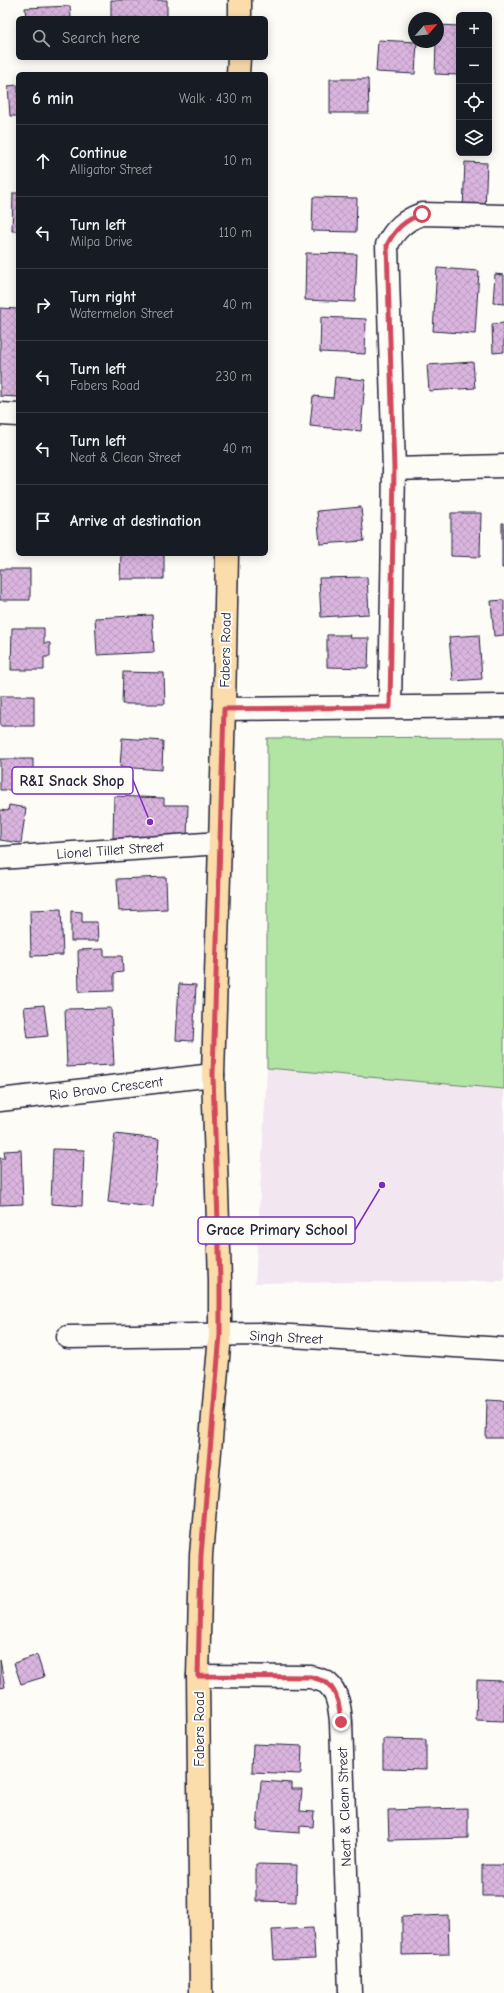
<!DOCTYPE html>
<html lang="en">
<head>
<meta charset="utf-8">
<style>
	body { margin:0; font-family:"Comic Neue",sans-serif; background:#242831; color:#f1f3f6 }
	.controls { position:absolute; right:12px; top:12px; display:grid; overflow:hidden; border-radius:6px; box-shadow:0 2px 10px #0003 }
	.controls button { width:36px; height:36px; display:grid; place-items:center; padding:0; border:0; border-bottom:1px solid #363941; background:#171b24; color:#f1f3f6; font:20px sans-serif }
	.compass { position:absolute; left:408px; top:12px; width:36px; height:36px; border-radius:50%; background:#171b24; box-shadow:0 2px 10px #0003; rotate:62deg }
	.stop { position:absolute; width:12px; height:12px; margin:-9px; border:3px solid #d1495b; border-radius:50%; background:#fff }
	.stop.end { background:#d1495b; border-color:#fff; box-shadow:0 1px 4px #0008 }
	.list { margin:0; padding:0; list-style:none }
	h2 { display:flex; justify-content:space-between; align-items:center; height:52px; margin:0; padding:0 16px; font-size:17px }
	h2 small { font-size:13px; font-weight:400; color:#9ea1a6 }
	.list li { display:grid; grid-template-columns:26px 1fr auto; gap:12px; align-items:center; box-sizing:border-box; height:72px; padding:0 16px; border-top:1px solid #363941 }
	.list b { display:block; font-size:15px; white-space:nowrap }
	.list p { margin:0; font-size:13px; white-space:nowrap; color:#9ea1a6 }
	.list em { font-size:13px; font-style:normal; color:#9ea1a6 }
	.icon { flex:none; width:22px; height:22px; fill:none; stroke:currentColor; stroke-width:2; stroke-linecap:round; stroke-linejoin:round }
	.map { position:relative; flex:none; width:504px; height:1993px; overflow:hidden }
	.search { position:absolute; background:#171b24; box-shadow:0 2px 10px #0003; left:16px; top:16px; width:252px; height:44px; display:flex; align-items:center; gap:10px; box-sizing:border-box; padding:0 14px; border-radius:6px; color:#9ea1a6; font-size:15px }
	.panel { position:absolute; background:#171b24; box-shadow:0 2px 10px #0003; left:16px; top:72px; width:252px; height:484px; border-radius:6px }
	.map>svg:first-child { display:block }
	.built { fill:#f2e7f0 }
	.park { fill:#b2e4a4; stroke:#6a8370 }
	.building { fill:url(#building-cross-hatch); stroke:#22223b }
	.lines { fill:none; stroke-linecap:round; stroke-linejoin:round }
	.minor-casing { stroke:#22223b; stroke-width:25 }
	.major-casing { stroke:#22223b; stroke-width:25 }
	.minor { stroke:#fdfcf7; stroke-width:22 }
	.major { stroke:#faddab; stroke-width:22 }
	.route { stroke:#d1495b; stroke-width:5 }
	.labels { text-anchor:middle; stroke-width:4; stroke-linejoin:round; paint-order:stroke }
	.street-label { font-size:14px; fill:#22223b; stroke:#fdfcf7 }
	.leader { fill:none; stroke:#7b2cbf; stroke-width:1.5 }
	.callout-dot { fill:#7b2cbf; stroke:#fdfcf7; stroke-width:1.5 }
	.callout { fill:#fdfcf7; stroke:#7b2cbf; stroke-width:1.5 }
	.callout-label { font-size:15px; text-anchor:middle; font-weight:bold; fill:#22223b }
</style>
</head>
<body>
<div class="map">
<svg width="504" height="1993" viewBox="0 0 504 1993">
	<defs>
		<pattern id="building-cross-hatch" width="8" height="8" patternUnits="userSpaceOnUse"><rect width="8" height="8" fill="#dab5df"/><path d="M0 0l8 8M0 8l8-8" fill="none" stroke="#bb9bc0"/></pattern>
	</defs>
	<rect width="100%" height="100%" fill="#fdfcf7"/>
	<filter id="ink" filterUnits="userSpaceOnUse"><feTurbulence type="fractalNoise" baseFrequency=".025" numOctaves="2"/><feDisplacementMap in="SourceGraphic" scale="8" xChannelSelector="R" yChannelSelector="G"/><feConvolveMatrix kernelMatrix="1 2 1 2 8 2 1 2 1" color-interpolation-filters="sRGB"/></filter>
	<g filter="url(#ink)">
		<!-- built -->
		<path class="built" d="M267 1068 504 1089V1281L255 1283Z"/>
		<!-- park -->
		<path class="park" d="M504 737V1089L267 1068V738Z"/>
		<!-- building -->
		<path class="building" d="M111 0H167V18H111Z
			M70 6 71 18H26L25 8Z
			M438 25 459 26V75L435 74 436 42H438Z
			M378 40 417 42 415 74 376 72Z
			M330 79H368L369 113H330Z
			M18 85V116H10L8 86Z
			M465 162 487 163 485 210 463 209Z
			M13 193H18V231H12Z
			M313 197 357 198 356 232 312 231Z
			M306 253 357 254 355 302 305 300Z
			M437 268 479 271 475 334 433 331Z
			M495 274 504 275V304L493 303Z
			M0 308 18 309V397L0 396Z
			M321 317 366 319 365 354 320 352Z
			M504 323V352L493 353 492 324Z
			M473 362 475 388 429 391 427 365Z
			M335 377 365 380 361 431 310 426 313 396 333 398Z
			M361 507 364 541 320 544 317 511Z
			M451 513H481L480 557 451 556Z
			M502 523H504V568H502Z
			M121 554H164V579H120Z
			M0 569H30V600H0Z
			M367 577 369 614 321 617 319 578Z
			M504 600V635L494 636 491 601Z
			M152 615 154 652 97 655 95 618Z
			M12 628H44V643H50V657H44V670H11Z
			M327 635H350L349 638H369L368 668 327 667Z
			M479 635 482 679 453 681 449 637Z
			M123 672 164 673 165 704H122Z
			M0 696H34V726H0Z
			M122 738 163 741 162 770 120 767Z
			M0 759H33V790H0Z
			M114 796 164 798V805H188L187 840 113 838Z
			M9 805 26 808 21 843 0 840V810L8 811Z
			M166 877 167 909 119 911 117 879Z
			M61 909 63 955 31 956 30 910Z
			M71 911 82 912V922H97L98 941H71Z
			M104 949V956H122L123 972 114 973V991L79 992 78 950Z
			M179 984 196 985 193 1041 176 1040Z
			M44 1005 48 1036 28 1038 24 1007Z
			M111 1008 114 1065 67 1067 65 1009Z
			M115 1134 159 1139 153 1207 108 1202Z
			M53 1149 84 1150 82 1206 51 1204Z
			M21 1150 23 1204 0 1205V1158H5L4 1151Z
			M487 1400 504 1401V1438H486Z
			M37 1655 44 1677 21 1684 14 1663Z
			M0 1660 5 1687 0 1688Z
			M477 1680 504 1681V1721L476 1720Z
			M383 1739 426 1740V1770L383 1769Z
			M253 1744 302 1746 301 1774 252 1772Z
			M261 1781 292 1783V1789H302L300 1811 314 1812 313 1827 300 1826V1833L257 1830Z
			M468 1808V1838L389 1840 388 1810Z
			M256 1864 297 1865 296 1902 256 1901Z
			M482 1865H504V1896H482Z
			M448 1915 449 1954 402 1955V1917Z
			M313 1928 315 1958 274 1960 272 1930Z"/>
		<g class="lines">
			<defs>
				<path id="minor" d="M0 414 18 415
					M394 469 504 466
					M390 707 394 469 387 245C395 229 405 220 422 214L504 216
					M224 709 504 706
					M0 858 220 843
					M0 1100 213 1075
					M68 1337 258 1334 504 1349
					M198 1676 311 1677C316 1679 323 1680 327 1683 338 1692 340 1709 341 1722L350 1993"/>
				<path id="major" d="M240 18V0
					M238 74 239 58
					M201 1993 198 1676 201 1555 220 1335V1280L213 1075 224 709 227 554"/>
			</defs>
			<!-- minor casing -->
			<use href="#minor" class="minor-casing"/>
			<!-- major casing -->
			<use href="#major" class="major-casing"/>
			<!-- minor -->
			<use href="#minor" class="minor"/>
			<!-- major -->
			<use href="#major" class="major"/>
		</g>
	</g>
	<g class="lines" filter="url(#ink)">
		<!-- route -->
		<path class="route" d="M341 1722C340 1709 338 1692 327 1683 323 1680 316 1679 311 1677L198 1676 201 1555 220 1335V1280L213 1075 224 709 390 707 394 469 387 245C395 229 405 220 422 214"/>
	</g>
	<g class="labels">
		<!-- street labels -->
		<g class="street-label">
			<text transform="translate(225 650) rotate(-89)" y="5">Fabers Road</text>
			<text transform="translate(110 850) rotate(-4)" y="5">Lionel Tillet Street</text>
			<text transform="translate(106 1088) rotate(-7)" y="5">Rio Bravo Crescent</text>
			<text transform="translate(286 1337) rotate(3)" y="5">Singh Street</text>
			<text transform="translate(199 1729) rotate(-90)" y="5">Fabers Road</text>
			<text transform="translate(344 1807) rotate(-92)" y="5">Neat &amp; Clean Street</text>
		</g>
	</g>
	<!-- callouts -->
	<path class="leader" d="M150 822L133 780M382 1185L355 1230"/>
	<g class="callout-dot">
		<circle cx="150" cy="822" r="4"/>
		<circle cx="382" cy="1185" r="4"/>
	</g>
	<g class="callout">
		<rect x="12" y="767" width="121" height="27" rx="4"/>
		<rect x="198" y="1217" width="157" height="27" rx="4"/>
	</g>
	<g class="callout-label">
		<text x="72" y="786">R&amp;I Snack Shop</text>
		<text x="277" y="1235">Grace Primary School</text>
	</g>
</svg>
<div class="controls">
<button>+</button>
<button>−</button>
<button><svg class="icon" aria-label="locate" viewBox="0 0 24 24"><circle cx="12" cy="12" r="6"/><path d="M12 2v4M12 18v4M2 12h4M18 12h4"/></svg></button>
<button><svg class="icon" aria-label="layers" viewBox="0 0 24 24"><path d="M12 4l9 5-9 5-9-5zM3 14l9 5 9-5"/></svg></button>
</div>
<svg class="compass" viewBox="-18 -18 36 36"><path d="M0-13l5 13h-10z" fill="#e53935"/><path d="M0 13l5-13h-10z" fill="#9ea1a6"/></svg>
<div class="stop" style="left:422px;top:214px"></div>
<div class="stop end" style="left:341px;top:1722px"></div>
<div class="search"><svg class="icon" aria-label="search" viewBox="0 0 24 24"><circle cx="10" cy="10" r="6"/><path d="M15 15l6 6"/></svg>Search here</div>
<section class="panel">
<h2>6 min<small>Walk · 430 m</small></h2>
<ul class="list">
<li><svg class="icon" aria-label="ahead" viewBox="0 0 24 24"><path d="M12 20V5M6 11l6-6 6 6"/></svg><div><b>Continue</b><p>Alligator Street</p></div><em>10 m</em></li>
<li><svg class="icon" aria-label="left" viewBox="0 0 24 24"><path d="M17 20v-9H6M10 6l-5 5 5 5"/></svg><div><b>Turn left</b><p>Milpa Drive</p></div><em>110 m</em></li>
<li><svg class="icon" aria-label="right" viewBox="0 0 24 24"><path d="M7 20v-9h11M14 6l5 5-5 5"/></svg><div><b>Turn right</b><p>Watermelon Street</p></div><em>40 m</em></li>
<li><svg class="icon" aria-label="left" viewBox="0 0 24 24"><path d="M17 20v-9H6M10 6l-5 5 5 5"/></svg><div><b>Turn left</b><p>Fabers Road</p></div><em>230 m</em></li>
<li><svg class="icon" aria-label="left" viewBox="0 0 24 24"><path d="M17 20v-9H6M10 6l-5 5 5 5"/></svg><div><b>Turn left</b><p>Neat &amp; Clean Street</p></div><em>40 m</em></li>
<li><svg class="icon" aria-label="arrive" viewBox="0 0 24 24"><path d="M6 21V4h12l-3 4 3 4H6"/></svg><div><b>Arrive at destination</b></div></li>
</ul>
</section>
</div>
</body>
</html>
